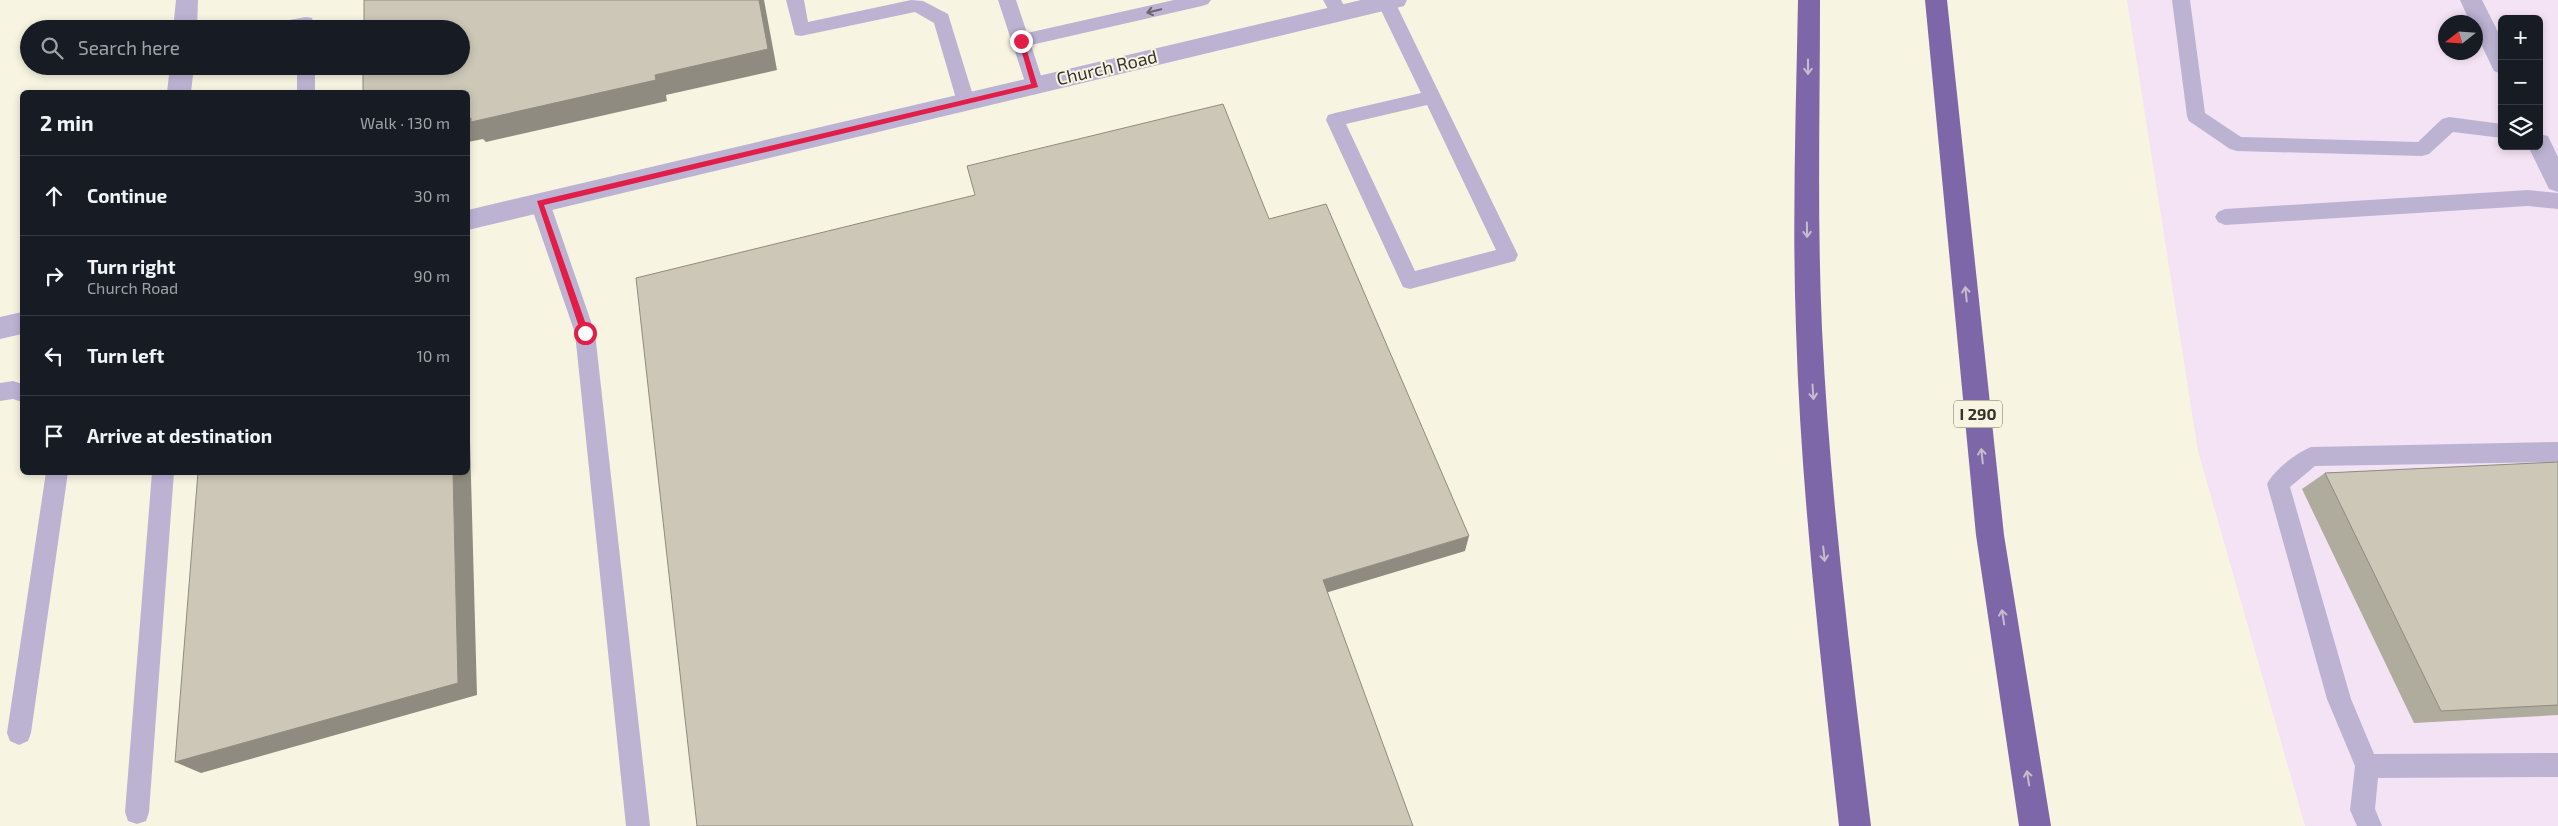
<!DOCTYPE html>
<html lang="en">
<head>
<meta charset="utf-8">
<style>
	body { margin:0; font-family:"Exo 2",sans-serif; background:#20242c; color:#f1f3f6 }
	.controls { position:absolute; right:15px; top:15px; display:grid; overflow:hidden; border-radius:8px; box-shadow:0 2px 8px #0003 }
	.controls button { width:45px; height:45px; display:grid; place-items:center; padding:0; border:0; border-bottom:1px solid #363941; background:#171b24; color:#f1f3f6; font:25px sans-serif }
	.compass { position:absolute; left:2438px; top:15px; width:45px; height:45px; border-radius:50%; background:#171b24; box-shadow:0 2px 8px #0003; rotate:253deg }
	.stop { position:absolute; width:15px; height:15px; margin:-11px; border:4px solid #e11d48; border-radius:50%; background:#fff }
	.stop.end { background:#e11d48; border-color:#fff; box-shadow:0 1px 5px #0008 }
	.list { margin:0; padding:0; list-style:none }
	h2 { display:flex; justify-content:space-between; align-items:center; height:65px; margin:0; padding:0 20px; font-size:21px }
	h2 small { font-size:16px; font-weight:400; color:#9ea1a6 }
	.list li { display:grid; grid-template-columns:32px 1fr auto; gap:15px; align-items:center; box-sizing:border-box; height:80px; padding:0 20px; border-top:1px solid #363941 }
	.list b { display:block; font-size:19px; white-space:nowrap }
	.list p { margin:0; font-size:16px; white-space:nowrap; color:#9ea1a6 }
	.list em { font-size:16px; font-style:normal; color:#9ea1a6 }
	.icon { flex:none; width:28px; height:28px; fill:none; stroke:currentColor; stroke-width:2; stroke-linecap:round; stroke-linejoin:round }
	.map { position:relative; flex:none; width:2558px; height:826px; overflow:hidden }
	.search { position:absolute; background:#171b24; box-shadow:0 2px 8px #0003; left:20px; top:20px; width:450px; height:55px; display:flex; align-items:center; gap:12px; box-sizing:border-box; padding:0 18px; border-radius:28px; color:#9ea1a6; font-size:19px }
	.panel { position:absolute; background:#171b24; box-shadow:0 2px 8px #0003; left:20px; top:90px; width:450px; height:385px; border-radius:8px }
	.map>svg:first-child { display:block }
	.commercial { fill:#f4e3f5; fill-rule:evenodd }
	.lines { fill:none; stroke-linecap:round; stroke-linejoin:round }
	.service { fill:#bcb3d3; fill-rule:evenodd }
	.minor { fill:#bcb3d3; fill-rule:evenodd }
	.motorway { fill:#7d67a9; fill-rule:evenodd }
	.wall { fill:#afab9d }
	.shaded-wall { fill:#8f8b80 }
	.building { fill:#ccc7b7; stroke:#8f8b80 }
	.oneway { stroke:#6b666f }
	.oneway2 { stroke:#c7bccb }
	.route { fill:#e11d48 }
	.labels { text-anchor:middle; stroke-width:4; stroke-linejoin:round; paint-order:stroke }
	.shield { fill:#f8f4e2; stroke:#706d63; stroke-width:1 }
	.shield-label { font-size:16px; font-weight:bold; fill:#35332d }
	.street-label { font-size:18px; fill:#35332d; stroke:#f8f4e2 }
</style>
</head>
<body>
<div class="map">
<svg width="2558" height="826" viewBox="0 0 2558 826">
	<rect width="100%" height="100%" fill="#f8f4e2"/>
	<!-- commercial -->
	<path class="commercial" d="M2127 0H2558V826H2305L2198 451ZM2502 19H2539V146H2502ZM2446 22H2476V52H2446Z"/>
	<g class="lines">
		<!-- service -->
		<path class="service" d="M786 0H804L808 22 911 0 923 1 948 14 975 102 973 107 966 109 959 107 957 102 934 23 915 12 801 36 795 35Z
			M998 0H1016L1027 33 1174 0H1211L1208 4 1202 6 1031 45 1044 85 1041 90 1035 92 1029 90 1026 85Z
			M1323 0H1341L1348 13 1345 18 1339 19 1333 18Z
			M1378 0H1394L1395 2 1518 255 1515 261 1410 289 1403 287 1326 120 1328 115 1335 113 1421 93 1377 2ZM1427 105 1496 250 1415 271 1346 124Z
			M2172 0H2190L2205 113 2241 137 2418 142 2442 119 2449 117 2502 124V138L2453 132 2429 154 2422 156 2237 151 2230 149 2189 121 2187 116Z
			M306 17 312 18 315 29H264L267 24Z
			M297 66H315V92H297Z
			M2528 190 2558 193V209L2528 206 2225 225 2218 222 2215 217 2218 212 2225 209Z
			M540 195 547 198 550 203 595 333 650 826H626L575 333 530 203 533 198Z
			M13 381 22 384V402L13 399 0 401V383Z
			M2558 442V462L2315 466 2290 487 2351 699 2374 754 2558 753V777L2378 778 2375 809 2382 826H2357L2350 810 2355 766 2327 699 2267 484C2274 470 2296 453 2311 447Z
			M46 472H68L31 733 28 741 19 745 10 741 7 733Z
			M152 472H174L149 812 146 821 137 824 128 821 125 812Z"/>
		<!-- minor -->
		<path class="minor" d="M176 0H198L197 29H173Z
			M1361 0H1407L1404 6 1396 8 468 230V210Z
			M2460 0H2482L2502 40V74L2494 71 2476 34V22H2470Z
			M170 66H194L191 92H167Z
			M2539 134 2548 136 2558 157V192L2549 189 2528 146H2539Z
			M22 312V334L0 339V317Z"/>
		<!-- motorway -->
		<path class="motorway" d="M1798 0H1820C1820 110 1817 219 1822 329 1830 496 1851 661 1871 826H1839C1821 660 1801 495 1796 329 1792 219 1796 109 1798 0Z
			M1925 0H1947L2004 535 2051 826H2019L1976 535Z"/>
	</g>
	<!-- wall -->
	<path class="wall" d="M2558 462V715L2414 723 2302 489 2325 473Z"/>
	<!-- shaded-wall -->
	<path class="shaded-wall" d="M759 0H764L777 70 666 95 667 101 486 142 483 139 468 142V119L655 75Z
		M468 369 477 695 201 773 175 762 453 472H468Z
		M1469 536 1465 551 1322 594 1323 580Z"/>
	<!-- building -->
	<path class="building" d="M364 0H759L768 49 655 75 656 80 471 122V118L468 119V92H363V66H461V29H364Z
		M1223 104 1269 219 1326 204 1469 536 1323 580 1413 826H697L636 278 975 195 967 166Z
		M2558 462V705L2441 711 2325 473Z
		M198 472H453L458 683 175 762Z"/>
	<!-- one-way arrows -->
	<defs><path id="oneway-shaft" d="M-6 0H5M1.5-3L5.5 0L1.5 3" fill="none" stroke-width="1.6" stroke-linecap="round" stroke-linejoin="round" transform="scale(1.25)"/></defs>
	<use class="oneway" href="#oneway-shaft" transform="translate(1154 11) rotate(167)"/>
	<g class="oneway2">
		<use href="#oneway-shaft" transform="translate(1808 67) rotate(90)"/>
		<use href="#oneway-shaft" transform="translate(1807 230) rotate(89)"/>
		<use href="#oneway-shaft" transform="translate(1966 294) rotate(-96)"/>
		<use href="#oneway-shaft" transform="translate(1813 392) rotate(86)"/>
		<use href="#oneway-shaft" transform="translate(1982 456) rotate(-96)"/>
		<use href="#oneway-shaft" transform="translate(1824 554) rotate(84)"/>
		<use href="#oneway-shaft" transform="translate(2003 617) rotate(-99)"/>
		<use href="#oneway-shaft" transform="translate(2028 778) rotate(-99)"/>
	</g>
	<!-- route -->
	<path class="route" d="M1018 39 1024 41 1038 87 544 205 589 333 585 337 582 336 537 201 1031 84Z"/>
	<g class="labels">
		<!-- shield labels -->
		<rect class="shield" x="1954" y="400.5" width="48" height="27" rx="4"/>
		<g class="shield-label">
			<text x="1978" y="420">I 290</text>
		</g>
		<!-- street labels -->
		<g class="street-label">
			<text transform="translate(1107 68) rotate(-13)" y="6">Church Road</text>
		</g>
	</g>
</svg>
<div class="controls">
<button>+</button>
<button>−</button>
<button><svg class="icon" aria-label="layers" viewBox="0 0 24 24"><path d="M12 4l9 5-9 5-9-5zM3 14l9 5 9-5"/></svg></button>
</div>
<svg class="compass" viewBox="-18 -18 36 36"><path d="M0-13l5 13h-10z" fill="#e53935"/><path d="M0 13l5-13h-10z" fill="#9ea1a6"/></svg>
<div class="stop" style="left:585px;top:333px"></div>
<div class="stop end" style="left:1021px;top:41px"></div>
<div class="search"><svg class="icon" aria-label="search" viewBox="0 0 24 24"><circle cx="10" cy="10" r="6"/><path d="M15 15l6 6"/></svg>Search here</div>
<section class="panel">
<h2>2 min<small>Walk · 130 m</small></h2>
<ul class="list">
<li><svg class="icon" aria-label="ahead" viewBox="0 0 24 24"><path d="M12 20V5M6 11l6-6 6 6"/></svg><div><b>Continue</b></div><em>30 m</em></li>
<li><svg class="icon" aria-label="right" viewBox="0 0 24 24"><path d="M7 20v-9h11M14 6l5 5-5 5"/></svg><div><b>Turn right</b><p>Church Road</p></div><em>90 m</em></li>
<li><svg class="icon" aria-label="left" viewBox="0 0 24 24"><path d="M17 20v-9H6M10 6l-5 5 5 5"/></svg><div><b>Turn left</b></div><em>10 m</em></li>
<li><svg class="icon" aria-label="arrive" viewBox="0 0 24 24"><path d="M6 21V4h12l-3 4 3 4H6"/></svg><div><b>Arrive at destination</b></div></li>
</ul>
</section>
</div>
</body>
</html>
